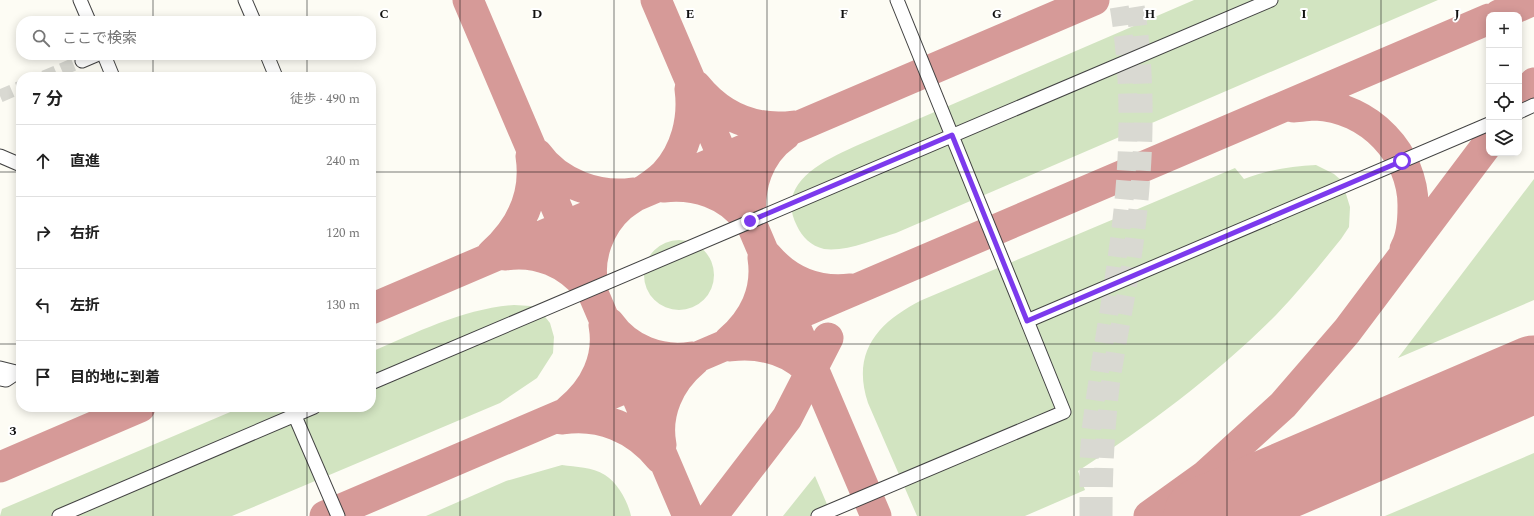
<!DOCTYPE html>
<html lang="ja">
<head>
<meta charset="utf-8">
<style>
	body { margin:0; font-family:Spectral,"Noto Sans JP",serif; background:#f6f6f6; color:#222 }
	.controls { position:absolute; right:12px; top:12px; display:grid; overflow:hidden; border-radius:8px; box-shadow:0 2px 10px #0003 }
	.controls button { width:36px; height:36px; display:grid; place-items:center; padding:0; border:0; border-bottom:1px solid #e0e0e0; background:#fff; color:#222; font:20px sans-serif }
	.stop { position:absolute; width:12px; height:12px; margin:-9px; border:3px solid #7c3aed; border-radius:50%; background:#fff }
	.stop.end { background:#7c3aed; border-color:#fff; box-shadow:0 1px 4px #0008 }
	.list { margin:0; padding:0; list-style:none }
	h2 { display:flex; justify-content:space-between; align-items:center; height:52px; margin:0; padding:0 16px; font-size:17px }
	h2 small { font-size:13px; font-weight:400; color:#767676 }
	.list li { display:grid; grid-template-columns:26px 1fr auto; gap:12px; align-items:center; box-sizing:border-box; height:72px; padding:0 16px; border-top:1px solid #e0e0e0 }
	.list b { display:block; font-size:15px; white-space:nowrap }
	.list em { font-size:13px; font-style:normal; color:#767676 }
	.icon { flex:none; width:22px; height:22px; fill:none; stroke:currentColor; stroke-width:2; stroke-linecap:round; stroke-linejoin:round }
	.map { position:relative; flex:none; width:1534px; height:516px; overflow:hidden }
	.search { position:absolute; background:#fff; box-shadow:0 2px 10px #0003; left:16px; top:16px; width:360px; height:44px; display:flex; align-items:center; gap:10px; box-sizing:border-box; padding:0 14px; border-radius:16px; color:#767676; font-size:15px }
	.panel { position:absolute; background:#fff; box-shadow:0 2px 10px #0003; left:16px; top:72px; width:360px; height:340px; border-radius:16px }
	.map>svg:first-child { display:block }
	.green { fill:#d2e4c1 }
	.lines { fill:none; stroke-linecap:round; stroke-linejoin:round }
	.taxiway { stroke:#d69a98; stroke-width:31 }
	.runway { stroke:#d69a98; stroke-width:77 }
	.minor-tunnel { stroke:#d9d9d2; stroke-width:13; stroke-dasharray:13 6; stroke-linecap:butt }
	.highway-tunnel { stroke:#d9d9d2; stroke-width:19; stroke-dasharray:19 10; stroke-linecap:butt }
	.minor-casing { stroke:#434343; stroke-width:15 }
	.minor { stroke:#fff; stroke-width:13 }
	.route { stroke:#7c3aed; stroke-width:5 }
	.grid { fill:none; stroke:#101010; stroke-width:1; stroke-opacity:0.55 }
	.grid-label { font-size:13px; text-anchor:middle; font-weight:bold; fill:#101010; stroke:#fff; stroke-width:4; stroke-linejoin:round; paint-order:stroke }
</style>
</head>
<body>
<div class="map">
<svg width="1534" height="516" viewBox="0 0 1534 516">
	<rect width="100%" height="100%" fill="#fdfcf4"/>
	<!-- green -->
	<path class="green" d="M1194 0H1438L896 233C875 239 847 252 824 249 811 246 802 237 797 226 774 182 827 159 858 145Z
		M1316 165 1334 174 1342 181 1350 207 1349 227 1341 239C1320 265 1299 291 1276 315 1216 375 1149 425 1078 471L1085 490 1025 516H917L868 403C851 352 878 322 922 300L1235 168 1244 179C1267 170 1291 166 1316 165Z
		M1534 179V300L1398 358Z
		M644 275a35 35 0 1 1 70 0a35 35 0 1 1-70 0Z
		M514 305 531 306 542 313 550 323 554 337 553 353 537 378 500 403 232 516H0L2 509 242 407H371V352C418 332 463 309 514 305Z
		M1534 453V516H1385Z
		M562 465C576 467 592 467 605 475 618 483 628 502 631 516H426L506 481Z
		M815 476 832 516H783Z"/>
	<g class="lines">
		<!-- taxiway -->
		<path class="taxiway" d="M468 0 688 516
			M656 0 876 516
			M1499 15 1534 0
			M696 86C721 117 755 131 794 126
			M1519 102 1534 83
			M1294 107C1301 107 1308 105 1315 105 1369 107 1414 154 1413 207 1413 221 1412 237 1405 249
			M537 154C558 184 599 198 633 193
			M663 187C695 183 728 194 747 220
			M751 219C748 187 758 154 785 135
			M492 254C521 228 537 196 531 156
			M505 255C538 250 567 263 588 288
			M767 256C789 282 817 293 851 289
			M593 286C587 258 599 225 621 206 635 195 652 187 665 174 686 151 694 119 690 89
			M371 309 1094 0
			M609 323C628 350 660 362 692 357
			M729 341C754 320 768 291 763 258
			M730 346C761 342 797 351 814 378
			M569 410C595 389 610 358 604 325
			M562 419C600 413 636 428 660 458
			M661 445C655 413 669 382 694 361
			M0 467 140 407
			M325 516 1489 19
			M712 516 787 418 828 338
			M1149 516 1206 475 1283 405 1347 331 1489 142"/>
		<!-- runway -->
		<path class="runway" d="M1202 516 1534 374"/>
		<!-- minor-tunnel -->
		<path class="minor-tunnel" d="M44 77 82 61
			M0 96 21 87"/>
		<!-- highway-tunnel -->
		<path class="highway-tunnel" d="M1089 516V460L1091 431C1099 366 1112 301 1120 236 1130 159 1132 77 1118 0
			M1103 516C1103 473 1105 430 1110 387 1117 336 1129 286 1135 235 1145 157 1147 77 1134 0"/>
		<defs>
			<path id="minor" d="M80 0 89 21
				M245 0 254 21
				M104 55 113 77
				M267 55 276 77
				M82 61 96 55
				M1519 112 1534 105
				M0 156 21 165
				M1027 321 1489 124
				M0 368 16 372
				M0 379 6 380 21 370
				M371 383 1271 0
				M291 407 338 516
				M59 516 314 407
				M818 516 1064 412 897 0"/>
		</defs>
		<!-- minor casing -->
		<use href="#minor" class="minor-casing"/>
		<!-- minor -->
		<use href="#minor" class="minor"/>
	</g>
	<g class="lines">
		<!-- route -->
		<path class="route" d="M750 221 952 135 1027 321 1402 161"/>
	</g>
	<!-- grid -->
	<path class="grid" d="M153 0V21M307 0V21M460 0V516M614 0V516M767 0V516M920 0V516M1074 0V516M1227 0V516M1381 0V516M153 55V77M307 55V77M0 172H21M371 172H1534M0 344H21M371 344H1534M153 407V516M307 407V516"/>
	<g class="grid-label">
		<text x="384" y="18">C</text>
		<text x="537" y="18">D</text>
		<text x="690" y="18">E</text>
		<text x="844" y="18">F</text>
		<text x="997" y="18">G</text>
		<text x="1150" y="18">H</text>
		<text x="1304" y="18">I</text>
		<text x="1457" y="18">J</text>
		<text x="13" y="435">3</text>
	</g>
</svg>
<div class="controls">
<button>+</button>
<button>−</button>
<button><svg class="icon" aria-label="locate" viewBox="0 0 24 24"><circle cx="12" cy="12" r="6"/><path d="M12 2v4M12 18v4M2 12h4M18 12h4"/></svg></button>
<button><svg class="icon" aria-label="layers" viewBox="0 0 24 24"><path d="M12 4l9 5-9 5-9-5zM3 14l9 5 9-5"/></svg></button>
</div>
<div class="stop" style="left:1402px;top:161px"></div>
<div class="stop end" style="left:750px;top:221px"></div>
<div class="search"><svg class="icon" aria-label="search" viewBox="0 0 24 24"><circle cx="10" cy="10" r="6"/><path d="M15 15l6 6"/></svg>ここで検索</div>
<section class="panel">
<h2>7 分<small>徒歩 · 490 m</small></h2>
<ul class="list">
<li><svg class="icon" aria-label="ahead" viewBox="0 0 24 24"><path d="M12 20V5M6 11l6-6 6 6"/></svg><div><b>直進</b></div><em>240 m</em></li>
<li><svg class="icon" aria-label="right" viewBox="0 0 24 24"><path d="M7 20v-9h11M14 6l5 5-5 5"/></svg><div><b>右折</b></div><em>120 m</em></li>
<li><svg class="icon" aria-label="left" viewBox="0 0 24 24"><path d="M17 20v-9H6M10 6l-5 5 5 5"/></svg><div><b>左折</b></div><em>130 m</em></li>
<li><svg class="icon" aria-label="arrive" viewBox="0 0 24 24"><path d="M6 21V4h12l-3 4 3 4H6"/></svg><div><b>目的地に到着</b></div></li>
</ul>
</section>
</div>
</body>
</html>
